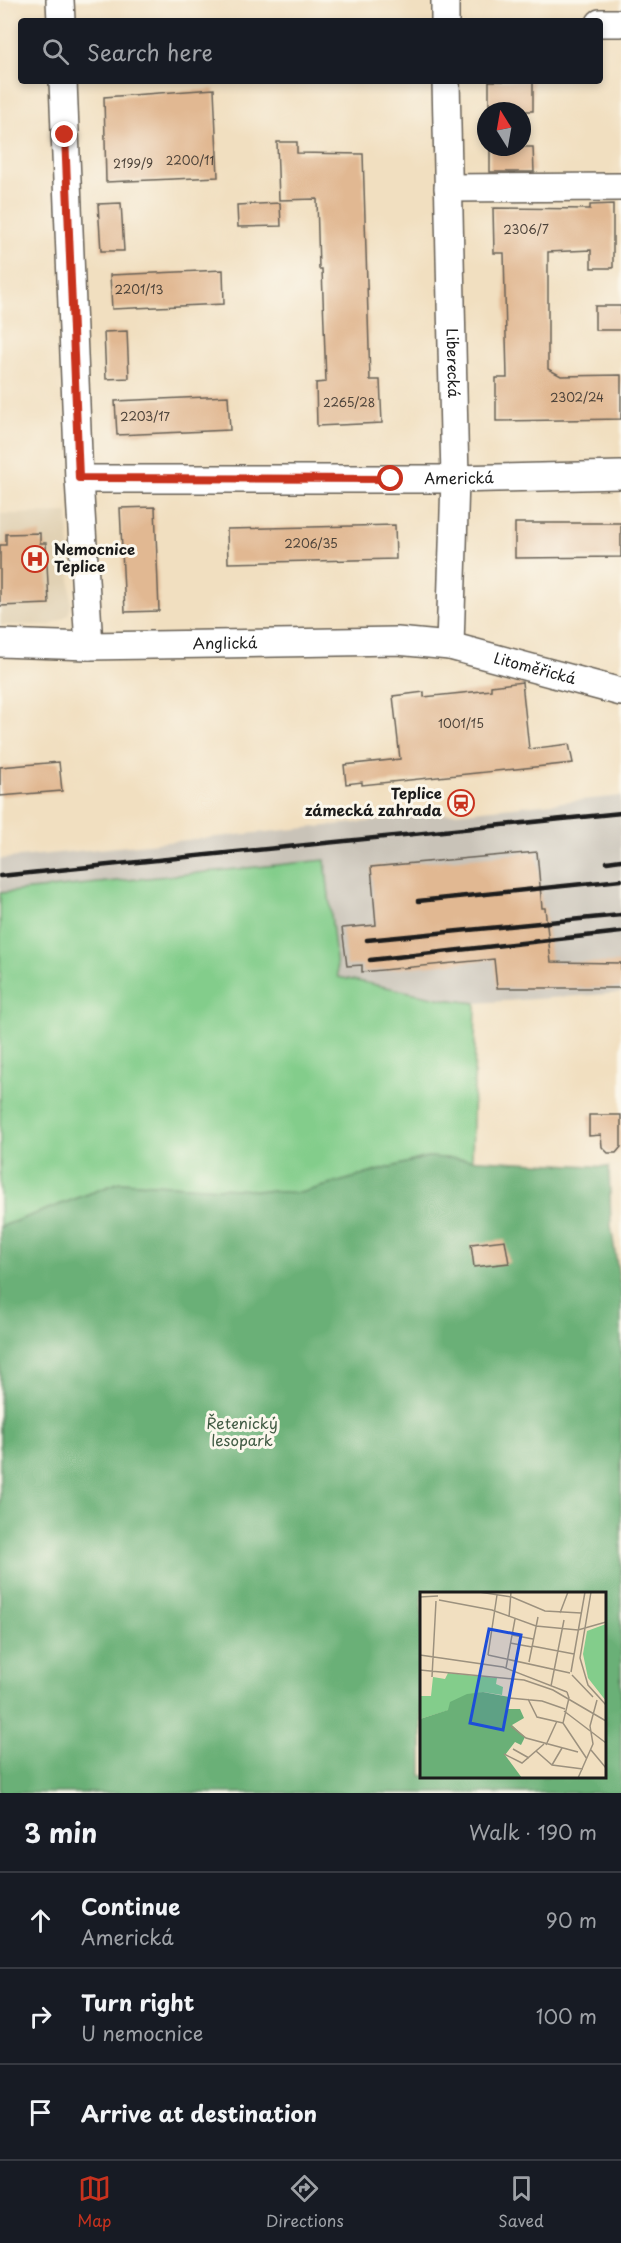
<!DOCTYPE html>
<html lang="en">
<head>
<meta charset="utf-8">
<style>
	body { margin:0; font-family:"Playpen Sans",sans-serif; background:#20242c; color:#f1f3f6 }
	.compass { position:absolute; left:477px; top:102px; width:54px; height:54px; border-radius:50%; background:#171b24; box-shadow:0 3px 9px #0003; rotate:349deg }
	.stop { position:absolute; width:18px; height:18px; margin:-14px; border:4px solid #c8321e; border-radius:50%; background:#fff }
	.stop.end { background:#c8321e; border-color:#fff; box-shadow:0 2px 6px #0008 }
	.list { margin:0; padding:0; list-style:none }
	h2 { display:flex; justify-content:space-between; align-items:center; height:78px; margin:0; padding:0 24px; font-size:26px }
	h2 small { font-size:20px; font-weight:400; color:#9ea1a6 }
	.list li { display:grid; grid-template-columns:39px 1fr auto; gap:18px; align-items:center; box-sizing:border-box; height:96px; padding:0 24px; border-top:2px solid #363941 }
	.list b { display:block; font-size:22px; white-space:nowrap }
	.list p { margin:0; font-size:20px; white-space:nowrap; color:#9ea1a6 }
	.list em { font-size:20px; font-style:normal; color:#9ea1a6 }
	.icon { flex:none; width:33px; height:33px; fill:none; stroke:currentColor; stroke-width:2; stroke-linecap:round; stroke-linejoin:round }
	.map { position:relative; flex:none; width:621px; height:1793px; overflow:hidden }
	.search { position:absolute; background:#171b24; box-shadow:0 3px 9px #0003; left:18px; right:18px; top:18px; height:66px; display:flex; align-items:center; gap:15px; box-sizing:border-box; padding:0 21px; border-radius:6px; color:#9ea1a6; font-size:22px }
	.sheet { height:366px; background:#171b24 }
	nav { display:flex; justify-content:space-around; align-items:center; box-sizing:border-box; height:84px; border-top:2px solid #363941; background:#171b24; font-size:16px; color:#9ea1a6 }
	nav a { display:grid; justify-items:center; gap:3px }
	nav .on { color:#c8321e }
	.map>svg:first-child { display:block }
	.built { fill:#e1d1b4 }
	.industrial { fill:#c9c3b8 }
	.green { fill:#83cd8b; stroke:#507454; stroke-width:1.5 }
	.forest { fill:#6ab077; stroke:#43664a; stroke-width:1.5; fill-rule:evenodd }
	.building { fill:#e1b892 }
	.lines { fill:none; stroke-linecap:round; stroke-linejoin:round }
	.minor-casing { stroke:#676055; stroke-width:30 }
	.minor { stroke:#fff; stroke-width:27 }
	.rail { stroke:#1c1c1c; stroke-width:4.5 }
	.route { stroke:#c8321e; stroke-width:8 }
	.labels { text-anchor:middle; stroke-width:6; stroke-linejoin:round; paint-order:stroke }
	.number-label { font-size:12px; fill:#4d433a }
	.street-label { font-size:15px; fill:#1c1c1c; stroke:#fbf7ec }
	.poi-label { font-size:15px; font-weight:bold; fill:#1c1c1c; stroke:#fbf7ec; text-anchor:start }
	.park-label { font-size:15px; fill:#405a43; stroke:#fbf7ec }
	.inset-road { fill:none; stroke:#9c917e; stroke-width:1.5 }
	.view { fill:#1d4ed8; fill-opacity:0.15; stroke:#1d4ed8; stroke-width:3 }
	.inset-edge { fill:none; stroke:#1c1c1c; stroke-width:3 }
</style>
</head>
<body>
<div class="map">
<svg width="621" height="1793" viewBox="0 0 621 1793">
	<rect width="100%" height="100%" fill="#fbf7ec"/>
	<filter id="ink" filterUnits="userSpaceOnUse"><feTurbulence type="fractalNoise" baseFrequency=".0167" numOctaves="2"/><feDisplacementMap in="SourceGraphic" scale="12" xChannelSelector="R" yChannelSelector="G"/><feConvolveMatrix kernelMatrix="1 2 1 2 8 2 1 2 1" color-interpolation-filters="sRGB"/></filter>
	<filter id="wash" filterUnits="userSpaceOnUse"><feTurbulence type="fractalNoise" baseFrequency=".008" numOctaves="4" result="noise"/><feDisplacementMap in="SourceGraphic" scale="24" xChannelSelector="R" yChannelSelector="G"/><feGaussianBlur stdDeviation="1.35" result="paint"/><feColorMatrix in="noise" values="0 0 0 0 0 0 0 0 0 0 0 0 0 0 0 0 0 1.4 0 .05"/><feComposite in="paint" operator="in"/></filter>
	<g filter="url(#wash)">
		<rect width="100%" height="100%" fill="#f1dfc0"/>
		<!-- built -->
		<path class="built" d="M68 513 71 605 68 615 51 625H0V514Z"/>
		<!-- industrial -->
		<path class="industrial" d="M621 796V993L476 1003 443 999 338 977 325 860 0 893V859Z"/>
		<!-- green -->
		<path class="green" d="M325 860 338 977 443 999 476 1003 472 1160 427 1157 300 1193 120 1182 0 1227V893Z"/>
		<!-- forest -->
		<path class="forest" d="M427 1157 609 1167 611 1226 621 1291V1793H0V1227L120 1182 300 1193ZM422 1594H604V1776H422Z"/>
		<g id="blocks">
			<!-- building -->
			<path class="building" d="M489 81H533V111H489Z
				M214 89 218 177 106 182 104 97Z
				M277 142H297V153L363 154 370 380H380L382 423 317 426 316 383 326 382 322 269H319L317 199 279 200Z
				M490 147H533L534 172H490Z
				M121 203 124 251H101L98 204Z
				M280 203 281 226 238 227 237 205Z
				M613 204V268H591V250L548 252V369L561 376 621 375V419L496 421V378H507L504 253H494L493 208 590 209V205Z
				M223 270 224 304 112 309 110 275Z
				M595 306H621V330H595Z
				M127 331 129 378 106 379 104 332Z
				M228 396 230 430 117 435 115 401Z
				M155 507 159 611 125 612 120 508Z
				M515 523H621V557L515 558Z
				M395 525 396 559 228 563 227 529Z
				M40 533V543H46L49 604 0 606V545H6V534Z
				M522 682 529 749 569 744 573 763 362 785V782L346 784 344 765 400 759 393 696 424 692V697L491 690V686Z
				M59 762 62 791 0 796V767Z
				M537 852 542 908H545L551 962 621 963V988H497L494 959 362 972V965L347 966 342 928 376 925 371 867Z
				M589 1115H621V1147L616 1153H608L602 1147 601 1135 589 1136Z
				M505 1240 509 1263 474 1267 471 1244Z"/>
		</g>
	</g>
	<g filter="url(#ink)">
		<use href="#blocks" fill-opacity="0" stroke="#676055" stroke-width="1.5"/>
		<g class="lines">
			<defs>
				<g id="minor">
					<path d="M60 0 61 21"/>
					<path d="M445 0V21"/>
					<path d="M600 23H621"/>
					<path d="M63 81 79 479 89 646"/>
					<path id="s1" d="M446 81 455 479 450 646"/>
					<path d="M448 188 621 187"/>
					<path id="s2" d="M79 479H455L621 475"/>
					<path id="s3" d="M0 643 89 646 397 641 450 646 621 692"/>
				</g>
			</defs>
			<!-- minor casing -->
			<use href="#minor" class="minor-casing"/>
			<!-- minor -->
			<use href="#minor" class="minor"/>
			<!-- rail -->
			<path class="rail" d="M607 862 621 860
				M0 876 621 813
				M418 901 621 880
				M367 940 621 915
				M370 960 621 932"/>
		</g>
	</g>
	<g class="lines" filter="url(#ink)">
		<!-- route -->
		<path class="route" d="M65 135 79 478 391 479"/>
	</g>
	<!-- icons -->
	<defs>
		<symbol id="hospital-ring" viewBox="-11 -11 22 22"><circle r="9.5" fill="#fbf7ec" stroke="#c8321e" stroke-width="1.5"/><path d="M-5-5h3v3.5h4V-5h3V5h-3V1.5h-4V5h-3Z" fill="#c8321e"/></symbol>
		<symbol id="station-ring" viewBox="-11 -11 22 22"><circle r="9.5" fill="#fbf7ec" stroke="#c8321e" stroke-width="1.5"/><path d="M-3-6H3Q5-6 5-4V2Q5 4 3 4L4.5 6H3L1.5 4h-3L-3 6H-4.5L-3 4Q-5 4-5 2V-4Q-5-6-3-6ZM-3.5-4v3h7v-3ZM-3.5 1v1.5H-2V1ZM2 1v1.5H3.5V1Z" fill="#c8321e"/></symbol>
	</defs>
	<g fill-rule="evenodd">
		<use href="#hospital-ring" x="20" y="544" width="30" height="30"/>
		<use href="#station-ring" x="446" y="788" width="30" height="30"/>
	</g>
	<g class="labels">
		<!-- number labels -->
		<g class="number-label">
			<text x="190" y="165">2200/11</text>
			<text x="133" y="168">2199/9</text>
			<text x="526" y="234">2306/7</text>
			<text x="139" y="294">2201/13</text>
			<text x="577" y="402">2302/24</text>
			<text x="349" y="407">2265/28</text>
			<text x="145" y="421">2203/17</text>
			<text x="311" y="548">2206/35</text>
			<text x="461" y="728">1001/15</text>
		</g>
		<!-- street labels -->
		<g class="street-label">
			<text dy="5" stroke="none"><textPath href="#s1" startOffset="282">Liberecká</textPath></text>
			<text dy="5" stroke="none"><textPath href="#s2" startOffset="380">Americká</textPath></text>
			<text dy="5" stroke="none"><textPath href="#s3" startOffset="225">Anglická</textPath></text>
			<text dy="5" stroke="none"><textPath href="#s3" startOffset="538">Litoměřická</textPath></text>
		</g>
		<!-- poi labels -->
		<g class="poi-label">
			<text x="54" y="555">Nemocnice<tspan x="54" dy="17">Teplice</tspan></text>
			<text x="442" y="799" text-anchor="end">Teplice<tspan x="442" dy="17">zámecká zahrada</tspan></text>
		</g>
		<!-- park labels -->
		<g class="park-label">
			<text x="242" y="1429">Řetenický<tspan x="242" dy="17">lesopark</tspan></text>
		</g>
	</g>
	<!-- overview -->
	<g transform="translate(420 1592)">
		<rect width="186" height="186" fill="#f1dfc0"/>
		<path d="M186 32V109L168 86 163 62 167 39ZM28 81 77 86 76 92 83 95 82 103 63 100 47 104 29 118 0 127V104H11L13 85 25 87Z" fill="#83cd8b"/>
		<path d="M63 100 89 105 88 117H100L104 126 92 133 105 145 101 153 95 150 85 163 102 186H0V127L28 118 30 110 47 102Z" fill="#6ab077"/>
		<path class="inset-road" d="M59 0 92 5 125 19 161 21M171 0 160 66 168 93 186 113M0 5 18 4M19 8 72 18 116 34 158 38 186 30M140 21 148 0M89 25 91 0M92 43 113 47M90 51 112 55M112 54 154 62M0 63 83 75 147 100M68 63 150 81M68 63 77 3M109 70 118 25M86 76 95 27M0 78 104 88 133 98 186 129M151 80 165 0M152 83 173 105M12 85 16 9M131 94 144 28M147 100 149 106 143 131 167 167M89 106 122 109 145 117M108 107 117 125 143 131M144 119 186 151M91 134 106 146 158 160M126 153 137 129M93 157 109 166M171 158 186 176M116 159 132 173 163 177M84 162 102 171 124 152M132 173 142 156M158 186 173 152 170 134 177 108"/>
		<path class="view" d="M69 37 101 43 83 138 50 131Z"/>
		<rect width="186" height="186" class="inset-edge"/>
	</g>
</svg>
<svg class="compass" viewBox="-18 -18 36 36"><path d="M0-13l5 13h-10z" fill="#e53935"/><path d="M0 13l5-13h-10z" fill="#9ea1a6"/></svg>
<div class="stop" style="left:391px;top:479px"></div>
<div class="stop end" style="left:65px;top:135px"></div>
<div class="search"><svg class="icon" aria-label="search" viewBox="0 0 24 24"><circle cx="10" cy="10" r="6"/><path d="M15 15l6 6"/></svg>Search here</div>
</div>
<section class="sheet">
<h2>3 min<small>Walk · 190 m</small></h2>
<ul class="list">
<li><svg class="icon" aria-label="ahead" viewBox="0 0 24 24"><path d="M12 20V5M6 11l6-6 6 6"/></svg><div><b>Continue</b><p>Americká</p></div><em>90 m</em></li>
<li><svg class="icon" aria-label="right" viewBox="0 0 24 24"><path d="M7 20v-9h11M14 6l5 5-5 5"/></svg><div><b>Turn right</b><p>U nemocnice</p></div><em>100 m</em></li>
<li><svg class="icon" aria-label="arrive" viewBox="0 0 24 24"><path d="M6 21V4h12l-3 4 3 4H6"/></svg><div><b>Arrive at destination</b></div></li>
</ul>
</section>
<nav>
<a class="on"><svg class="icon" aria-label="map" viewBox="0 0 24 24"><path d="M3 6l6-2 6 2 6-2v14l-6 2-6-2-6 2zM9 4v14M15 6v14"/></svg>Map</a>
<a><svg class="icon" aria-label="directions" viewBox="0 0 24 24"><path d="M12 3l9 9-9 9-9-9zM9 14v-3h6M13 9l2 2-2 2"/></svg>Directions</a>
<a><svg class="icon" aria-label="saved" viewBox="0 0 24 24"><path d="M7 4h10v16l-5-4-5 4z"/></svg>Saved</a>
</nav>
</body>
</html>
